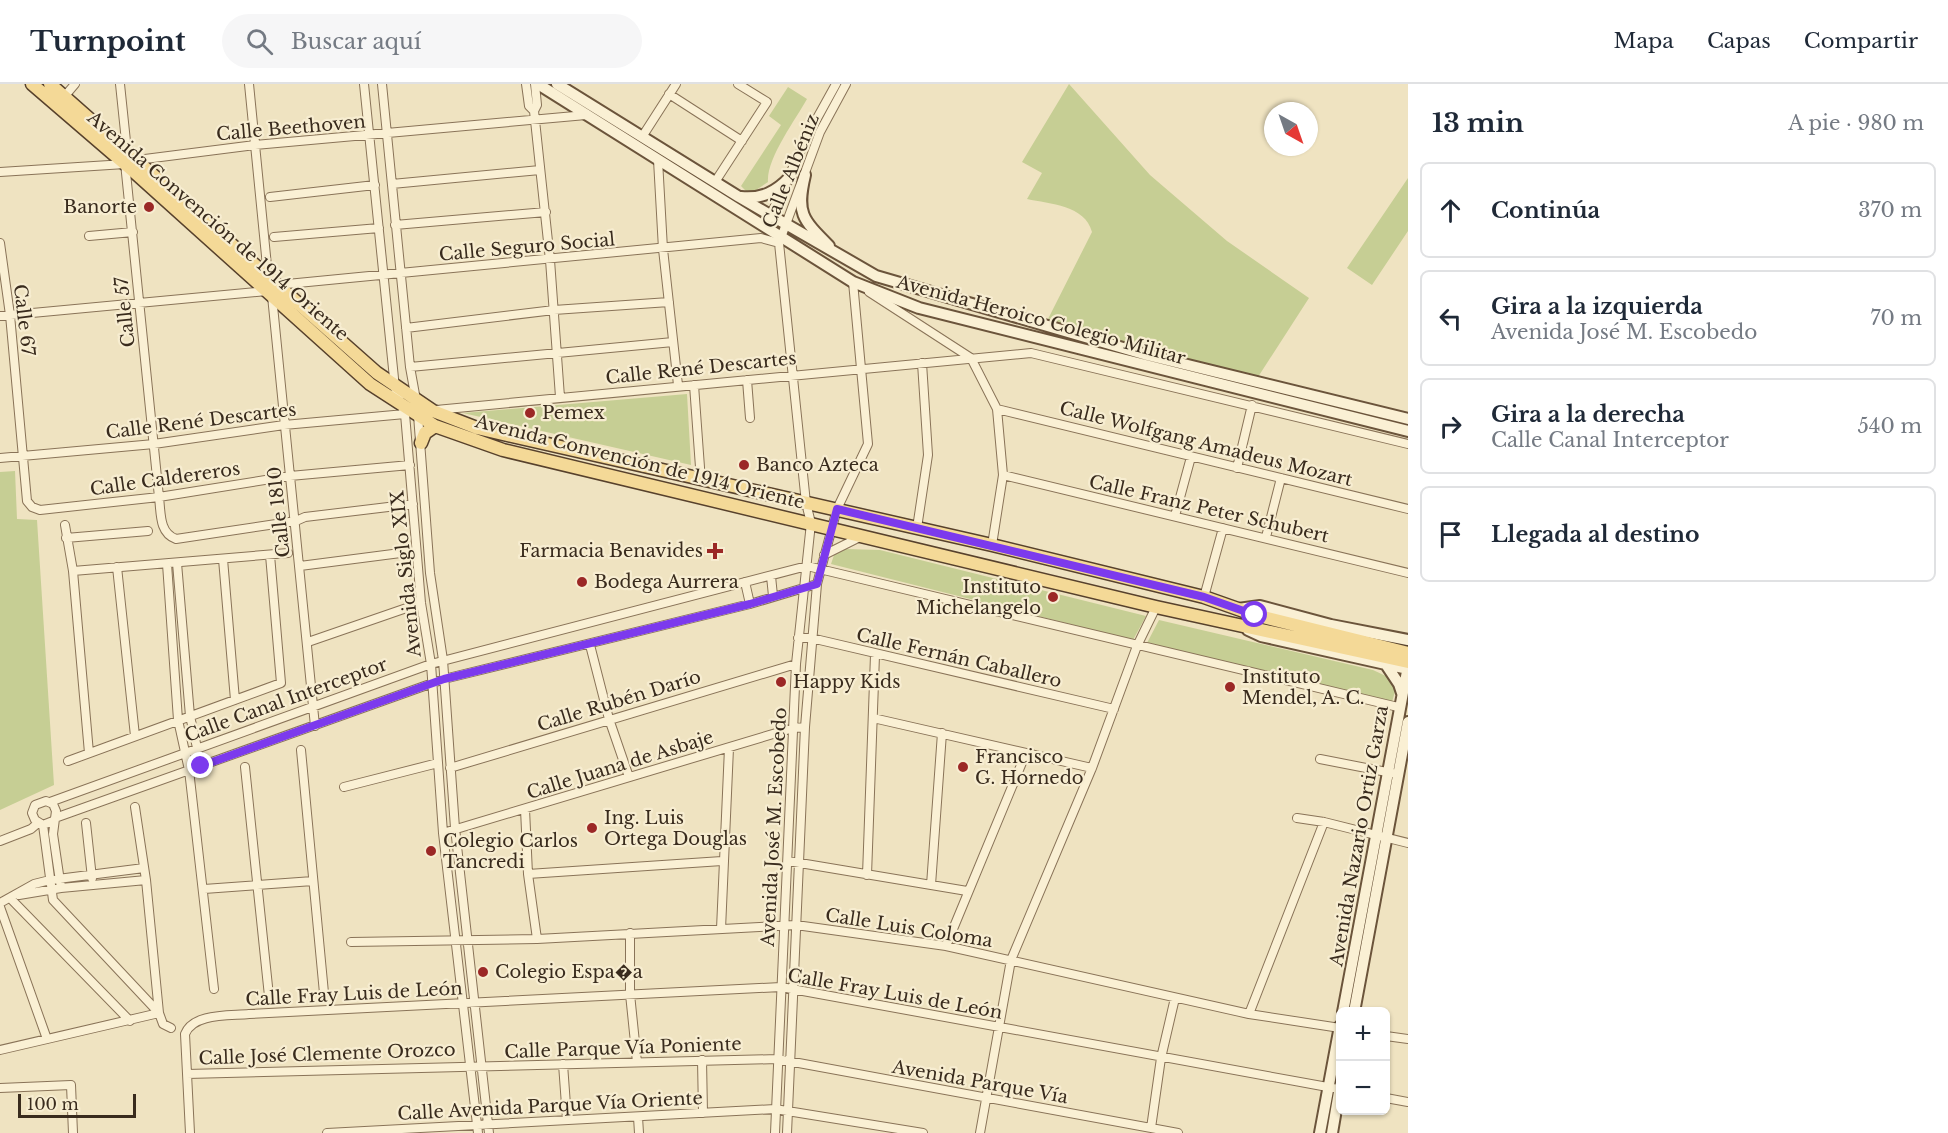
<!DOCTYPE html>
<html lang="es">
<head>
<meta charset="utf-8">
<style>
	body { margin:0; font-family:"Libre Baskerville",serif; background:#f6f6f7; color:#1f2937 }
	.controls { position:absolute; right:18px; bottom:18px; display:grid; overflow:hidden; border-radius:9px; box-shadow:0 2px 4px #0004 }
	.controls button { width:54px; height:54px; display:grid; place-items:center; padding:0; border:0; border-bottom:2px solid #e0e1e3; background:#fff; color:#1f2937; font:30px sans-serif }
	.compass { position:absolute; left:1264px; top:18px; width:54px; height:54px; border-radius:50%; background:#fff; box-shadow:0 2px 4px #0004; rotate:140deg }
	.scale { position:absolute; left:18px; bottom:15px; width:118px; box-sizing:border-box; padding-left:6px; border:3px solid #392b1d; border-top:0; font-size:16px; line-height:21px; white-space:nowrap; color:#392b1d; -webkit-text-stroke:4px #f7edd1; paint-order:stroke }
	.stop { position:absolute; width:18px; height:18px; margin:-14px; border:4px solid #7c3aed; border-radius:50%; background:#fff }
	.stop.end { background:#7c3aed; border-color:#fff; box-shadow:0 2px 6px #0008 }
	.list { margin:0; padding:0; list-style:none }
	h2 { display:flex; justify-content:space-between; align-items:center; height:78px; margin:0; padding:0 24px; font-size:26px }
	h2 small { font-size:20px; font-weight:400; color:#747a83 }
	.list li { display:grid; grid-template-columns:39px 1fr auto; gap:18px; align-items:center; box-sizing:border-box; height:96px; margin:0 12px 12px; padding:0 12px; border:2px solid #e0e1e3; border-radius:9px }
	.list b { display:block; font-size:22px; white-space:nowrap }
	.list p { margin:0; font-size:20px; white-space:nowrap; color:#747a83 }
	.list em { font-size:20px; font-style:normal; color:#747a83 }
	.icon { flex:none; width:33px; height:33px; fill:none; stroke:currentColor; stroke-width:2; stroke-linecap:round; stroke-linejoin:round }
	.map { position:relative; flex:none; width:1408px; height:1049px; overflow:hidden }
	header { display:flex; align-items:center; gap:36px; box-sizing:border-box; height:84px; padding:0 30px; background:#fff; border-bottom:2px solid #e0e1e3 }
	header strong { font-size:28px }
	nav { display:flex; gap:33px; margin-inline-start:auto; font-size:21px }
	.search { width:420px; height:54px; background:#f6f6f7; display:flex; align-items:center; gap:15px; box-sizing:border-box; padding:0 21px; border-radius:33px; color:#747a83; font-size:22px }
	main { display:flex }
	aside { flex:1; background:#fff }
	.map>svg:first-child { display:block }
	.green { fill:#c6ce94 }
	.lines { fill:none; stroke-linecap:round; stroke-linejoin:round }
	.street-casing { stroke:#897358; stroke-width:10 }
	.secondary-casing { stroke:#6b543b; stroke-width:14 }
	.primary-casing { stroke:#57412c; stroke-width:15 }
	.street { stroke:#faf0d4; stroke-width:8 }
	.secondary { stroke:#faf0d4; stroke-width:10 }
	.primary { stroke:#f4d997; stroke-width:12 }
	.route { stroke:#7c3aed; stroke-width:8 }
	.poi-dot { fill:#9b2826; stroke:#f7edd1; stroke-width:2 }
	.labels { text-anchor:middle; stroke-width:4.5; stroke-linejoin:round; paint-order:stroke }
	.street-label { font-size:18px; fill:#392b1d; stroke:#f7edd1 }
	.poi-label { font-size:18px; fill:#392b1d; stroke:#f7edd1; text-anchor:start }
</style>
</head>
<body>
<header>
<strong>Turnpoint</strong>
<div class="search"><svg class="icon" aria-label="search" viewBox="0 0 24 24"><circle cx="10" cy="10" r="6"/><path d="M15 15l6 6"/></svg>Buscar aquí</div>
<nav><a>Mapa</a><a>Capas</a><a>Compartir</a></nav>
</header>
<main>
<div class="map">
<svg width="1408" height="1049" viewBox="0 0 1408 1049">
	<rect width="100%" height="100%" fill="#efe3c1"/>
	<!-- green -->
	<path class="green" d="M1069 0 1150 91 1227 157 1309 214 1258 293 1126 261 1048 235 1092 148C1085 121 1050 120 1027 115L1042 89 1022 78Z
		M788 3 807 15C796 35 766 75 768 98L753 108 746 107 741 102 781 41 769 32Z
		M1408 94V147L1372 201 1347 184Z
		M687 310 691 381 463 329Z
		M15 387 17 435 37 436 54 701 0 726V388Z
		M846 465 880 466 1146 532 1133 556 831 480 834 471Z
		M1159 536 1373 586 1388 593 1396 604 1392 618 1147 559Z"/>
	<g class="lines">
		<defs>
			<path id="street" d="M120 0 127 67
				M249 0 268 192
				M364 0 395 304 405 330 421 519 431 580 443 749 478 1049
				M382 0 410 283 416 316
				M526 0 529 22 534 27
				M535 0 537 21 534 27 550 176 560 313
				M669 10 742 57
				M64 13 75 0
				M642 53 676 0
				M137 76 255 61 586 31
				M658 76 663 165 678 301
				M125 79 159 413C161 429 159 449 176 455L296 437 305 433 413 420
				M0 88 125 80
				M715 98 767 18 738 0
				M392 100 540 86
				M270 113 375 101
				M395 141 546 128
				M765 143 810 47 836 0
				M89 152 133 148
				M274 153 379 144
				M0 159 10 231 27 417 32 423 40 426 159 413 290 392 410 381
				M277 201 761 154 779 159
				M869 208 971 274 997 325 1003 391 992 461
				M272 212 315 642
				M0 232 267 207
				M406 244 554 226 669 218
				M410 283 673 258
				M747 296 750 334
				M694 301 701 397
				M997 325 1408 425
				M436 326 1031 269 1408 360
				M418 331 430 489 443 576 455 744 489 1049
				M0 374 154 360 284 341 405 330
				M1237 384 1252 321
				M1003 391 1408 489
				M1175 432 1191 373
				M65 441 73 487 89 669
				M917 444 928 371 922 279
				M1266 453 1281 394
				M66 454 148 447
				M824 471 860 453
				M223 475 235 616
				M177 479 190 632 201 682
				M167 480 178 636 189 686 214 905
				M300 482 416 467
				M117 483 135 652
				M73 487 288 469
				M771 492 773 512
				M745 498 750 520
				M1204 513 1223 444
				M798 554H811L1114 625
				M308 558 421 519
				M590 561 609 635 629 693
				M873 634 1092 684
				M301 666 324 909
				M1320 675 1392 689
				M68 677 281 599 270 471
				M245 683 269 912
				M450 684 796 580
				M344 703 438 679
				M50 718 431 580 807 482 1398 623
				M135 723 146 796 159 929 163 940 171 944
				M525 725 528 790 537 855
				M55 734 444 595 750 520 817 500
				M1297 734 1324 738 1408 759
				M53 737 43 741 35 736 32 729 35 721 46 717 53 720 56 727 53 750 61 804
				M86 739 92 794
				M443 749 793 644 805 643
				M0 757 31 745 38 739
				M788 777 967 807
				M528 790 722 777
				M867 791 875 571
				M931 801 942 649
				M204 805 313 797
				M19 811 61 804 146 796
				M10 814 130 937
				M0 819 34 800 50 796 144 784
				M0 823 47 955
				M721 845 729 664
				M630 849V910L637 978
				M351 858 537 855 796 841 946 862 1249 930 1340 944
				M946 862 1026 669
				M1249 930 1324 738
				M1386 952 1408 955
				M0 966 159 929 53 816 43 741
				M702 976 703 1029
				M563 980 567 1035
				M187 990 777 975 1178 1049
				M0 1004 71 1001 73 1049
				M1386 1014 1408 1018
				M638 1033 639 1049
				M1151 1044 1161 974 1175 914
				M190 1049 185 950C193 929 229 932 249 930L781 903 1333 1004
				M327 1049 775 1025 923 1049
				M775 1049 796 580 811 439 806 419 779 159 820 48 846 0
				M787 1049 805 643 817 500 837 425 868 360 853 198
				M980 1049 1011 876 1092 684 1137 562 1156 523"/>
			<path id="secondary" d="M538 0 853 198 919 224 1408 347
				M557 0 739 113 876 192 1147 271 1408 335
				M805 91C796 129 802 135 829 162
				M741 113C762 115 776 108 790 93
				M1238 525 1260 522 1331 541 1408 556
				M1248 546 1261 552 1408 585
				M1385 579 1399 600 1402 609
				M1343 928 1408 582
				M1354 928 1408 638
				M1320 1049 1340 942
				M1332 1049 1340 1002"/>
			<path id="primary" d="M32 0 132 86 370 300 435 342 503 366 1156 523 1408 578
				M50 0 377 289 433 327 477 344 992 461 1204 513 1255 531 1408 569
				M421 359 425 349 435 342"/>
		</defs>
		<!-- street casing -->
		<use href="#street" class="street-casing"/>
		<!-- secondary casing -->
		<use href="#secondary" class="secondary-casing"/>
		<!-- primary casing -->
		<use href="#primary" class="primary-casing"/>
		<!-- street -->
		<use href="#street" class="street"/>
		<!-- secondary -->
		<use href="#secondary" class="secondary"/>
		<!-- primary -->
		<use href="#primary" class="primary"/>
	</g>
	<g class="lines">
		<!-- route -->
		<path class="route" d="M201 682 444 595 750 520 817 500 837 425 1204 513 1255 531"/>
	</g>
	<!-- markers -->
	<g class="poi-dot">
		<circle cx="149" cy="123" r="6"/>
		<circle cx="530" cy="329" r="6"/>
		<circle cx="744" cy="381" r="6"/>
		<path d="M712 458h6v6h6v6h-6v6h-6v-6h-6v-6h6z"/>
		<circle cx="582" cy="498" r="6"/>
		<circle cx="1053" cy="513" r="6"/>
		<circle cx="781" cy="598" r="6"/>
		<circle cx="1230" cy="603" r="6"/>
		<circle cx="963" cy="683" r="6"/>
		<circle cx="592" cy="744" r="6"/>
		<circle cx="431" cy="767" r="6"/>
		<circle cx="483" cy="888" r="6"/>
	</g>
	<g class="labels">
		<!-- street labels -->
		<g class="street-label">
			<text transform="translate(291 44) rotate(-5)" y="6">Calle Beethoven</text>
			<text transform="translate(791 87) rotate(-68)" y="6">Calle Albéniz</text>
			<text transform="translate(218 142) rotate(41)" y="6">Avenida Convención de 1914 Oriente</text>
			<text transform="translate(527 163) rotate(-5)" y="6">Calle Seguro Social</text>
			<text transform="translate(125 228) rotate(-96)" y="6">Calle 57</text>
			<text transform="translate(24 236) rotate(83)" y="6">Calle 67</text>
			<text transform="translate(1041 236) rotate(15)" y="6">Avenida Heroico Colegio Militar</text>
			<text transform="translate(701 284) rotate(-6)" y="6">Calle René Descartes</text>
			<text transform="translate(201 337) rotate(-7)" y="6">Calle René Descartes</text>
			<text transform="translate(1206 360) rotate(14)" y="6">Calle Wolfgang Amadeus Mozart</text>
			<text transform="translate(640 378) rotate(14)" y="6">Avenida Convención de 1914 Oriente</text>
			<text transform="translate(165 395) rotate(-8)" y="6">Calle Caldereros</text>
			<text transform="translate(1209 425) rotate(13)" y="6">Calle Franz Peter Schubert</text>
			<text transform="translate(279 428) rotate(-96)" y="6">Calle 1810</text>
			<text transform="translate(406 490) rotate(-96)" y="6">Avenida Siglo XIX</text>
			<text transform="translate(959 574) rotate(13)" y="6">Calle Fernán Caballero</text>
			<text transform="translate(286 616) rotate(-20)" y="6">Calle Canal Interceptor</text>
			<text transform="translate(619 617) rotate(-17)" y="6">Calle Rubén Darío</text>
			<text transform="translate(620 681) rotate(-17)" y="6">Calle Juana de Asbaje</text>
			<text transform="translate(774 743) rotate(-87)" y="6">Avenida José M. Escobedo</text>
			<text transform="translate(1359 752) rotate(-80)" y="6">Avenida Nazario Ortiz Garza</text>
			<text transform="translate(909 844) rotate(9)" y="6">Calle Luis Coloma</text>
			<text transform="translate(354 910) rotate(-3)" y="6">Calle Fray Luis de León</text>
			<text transform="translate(895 910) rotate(10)" y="6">Calle Fray Luis de León</text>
			<text transform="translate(623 964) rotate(-2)" y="6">Calle Parque Vía Poniente</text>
			<text transform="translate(327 970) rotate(-2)" y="6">Calle José Clemente Orozco</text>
			<text transform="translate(980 998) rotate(10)" y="6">Avenida Parque Vía</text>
			<text transform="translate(550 1022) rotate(-3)" y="6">Calle Avenida Parque Vía Oriente</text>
		</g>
		<!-- poi labels -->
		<g class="poi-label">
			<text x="137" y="129" text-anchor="end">Banorte</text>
			<text x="542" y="335">Pemex</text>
			<text x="756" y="387">Banco Azteca</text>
			<text x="703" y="473" text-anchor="end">Farmacia Benavides</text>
			<text x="594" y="504">Bodega Aurrera</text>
			<text x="1041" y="509" text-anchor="end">Instituto<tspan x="1041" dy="21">Michelangelo</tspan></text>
			<text x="1242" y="599">Instituto<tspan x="1242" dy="21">Mendel, A. C.</tspan></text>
			<text x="793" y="604">Happy Kids</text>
			<text x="975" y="679">Francisco<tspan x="975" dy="21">G. Hornedo</tspan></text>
			<text x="604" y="740">Ing. Luis<tspan x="604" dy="21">Ortega Douglas</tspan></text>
			<text x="443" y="763">Colegio Carlos<tspan x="443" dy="21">Tancredi</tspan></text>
			<text x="495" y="894">Colegio Espa�a</text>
		</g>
	</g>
</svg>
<div class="controls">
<button>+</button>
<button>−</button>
</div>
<svg class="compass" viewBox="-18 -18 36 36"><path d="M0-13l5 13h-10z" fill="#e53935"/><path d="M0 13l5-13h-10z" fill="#747a83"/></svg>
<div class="scale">100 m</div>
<div class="stop" style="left:1255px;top:531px"></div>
<div class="stop end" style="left:201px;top:682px"></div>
</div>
<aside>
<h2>13 min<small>A pie · 980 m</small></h2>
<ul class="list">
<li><svg class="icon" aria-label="ahead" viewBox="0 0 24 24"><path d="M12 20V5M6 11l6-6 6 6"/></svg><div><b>Continúa</b></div><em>370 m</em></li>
<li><svg class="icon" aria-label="left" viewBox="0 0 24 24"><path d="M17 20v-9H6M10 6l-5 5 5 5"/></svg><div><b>Gira a la izquierda</b><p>Avenida José M. Escobedo</p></div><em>70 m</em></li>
<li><svg class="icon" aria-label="right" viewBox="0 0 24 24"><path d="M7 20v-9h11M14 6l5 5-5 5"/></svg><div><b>Gira a la derecha</b><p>Calle Canal Interceptor</p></div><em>540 m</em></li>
<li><svg class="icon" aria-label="arrive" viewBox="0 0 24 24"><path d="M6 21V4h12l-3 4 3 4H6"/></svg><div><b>Llegada al destino</b></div></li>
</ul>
</aside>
</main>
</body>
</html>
